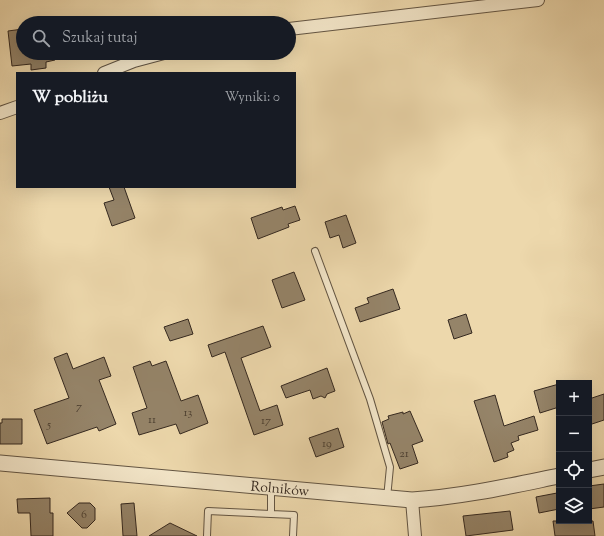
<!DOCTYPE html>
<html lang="pl">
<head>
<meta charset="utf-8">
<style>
	body { margin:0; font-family:"Sorts Mill Goudy",serif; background:#242831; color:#f1f3f6 }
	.controls { position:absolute; right:12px; bottom:12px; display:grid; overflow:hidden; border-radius:0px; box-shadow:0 4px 16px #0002 }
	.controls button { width:36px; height:36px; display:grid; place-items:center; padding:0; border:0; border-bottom:1px solid #363941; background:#171b24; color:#f1f3f6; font:20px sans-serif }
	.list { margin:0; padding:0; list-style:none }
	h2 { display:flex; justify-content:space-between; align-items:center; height:52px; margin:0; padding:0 16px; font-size:17px }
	h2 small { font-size:13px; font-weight:400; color:#9ea1a6 }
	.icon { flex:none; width:22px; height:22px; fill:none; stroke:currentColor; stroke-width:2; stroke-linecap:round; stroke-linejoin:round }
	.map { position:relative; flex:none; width:604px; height:536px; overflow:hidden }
	.search { position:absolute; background:#171b24; box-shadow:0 4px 16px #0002; left:16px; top:16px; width:280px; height:44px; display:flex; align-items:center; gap:10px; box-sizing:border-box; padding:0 14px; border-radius:22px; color:#9ea1a6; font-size:15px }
	.panel { position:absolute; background:#171b24; box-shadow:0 4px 16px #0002; left:16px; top:72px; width:280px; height:116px; border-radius:0px }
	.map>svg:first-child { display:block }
	.building { fill:#958469; stroke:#352920 }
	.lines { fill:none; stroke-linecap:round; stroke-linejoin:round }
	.service-casing { stroke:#635543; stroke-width:8 }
	.minor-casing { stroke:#635543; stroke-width:14 }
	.tertiary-casing { stroke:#635543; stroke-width:17 }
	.service { stroke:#f3e6c9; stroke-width:6 }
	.minor { stroke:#f3e6c9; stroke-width:12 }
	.tertiary { stroke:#f3e6c9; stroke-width:15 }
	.labels { text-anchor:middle; stroke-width:4; stroke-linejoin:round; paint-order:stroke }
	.number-label { font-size:12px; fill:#4d4032 }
	.street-label { font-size:14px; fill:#352920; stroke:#f3e6c9 }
</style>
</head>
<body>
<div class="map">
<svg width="604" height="536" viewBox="0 0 604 536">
	<rect width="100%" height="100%" fill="#edd8ac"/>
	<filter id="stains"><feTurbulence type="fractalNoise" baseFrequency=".005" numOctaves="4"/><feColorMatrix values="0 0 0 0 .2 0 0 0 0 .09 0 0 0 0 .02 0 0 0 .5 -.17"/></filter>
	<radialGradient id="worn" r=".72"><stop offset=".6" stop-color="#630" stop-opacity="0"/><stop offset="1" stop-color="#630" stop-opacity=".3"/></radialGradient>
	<!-- building -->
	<path class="building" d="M23 29V53H55V60L46 62V68L31 70V64L12 66 8 31Z
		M109 187H124L135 218 112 226 104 203 114 200Z
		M295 206 300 220 288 224 289 227 258 239 251 218 282 207 283 210Z
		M346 215 356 243 343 248 339 235 330 238 325 222Z
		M294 272 305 300 282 308 272 280Z
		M393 289 400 309 360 322 355 308 369 303 367 298Z
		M466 314 472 333 454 339 448 320Z
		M188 319 193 334 170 341 164 327Z
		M263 326 271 347 241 358 260 411 277 405 283 425 254 435 225 352 212 357 208 345Z
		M67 353 73 369 104 357 111 376 99 380 116 424 99 431 97 427 47 444 34 410 69 398 54 358Z
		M150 361 152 366 166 361 181 401 198 395 208 423 180 434 176 424 139 435 132 413 147 408 133 367Z
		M327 368 335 391 327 394 325 398 321 396 313 399 310 390 286 398 281 386Z
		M559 384V407L540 413 534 391Z
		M604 394V420L589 425V399Z
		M495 395 504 426 534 416 538 430 518 436 519 440 511 443 514 450 507 453 508 457 494 462 474 401Z
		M410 411 423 441 412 445 418 463 400 469 390 443 388 444 382 422 389 419 388 416 403 412V414Z
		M2 419H22V444H0V423H2Z
		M338 428 344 447 316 457 309 438Z
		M604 484V507L589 509V486Z
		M557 493 559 509 539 513 536 497Z
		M50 498V513H53V536H31L30 513H18L17 499Z
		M79 503H90L95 508V520L87 528H82L67 513Z
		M134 503 137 536H123L121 504Z
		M510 511 513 530 466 536 463 516Z
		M553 521H593L595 536H555Z
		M170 523 197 536H149Z"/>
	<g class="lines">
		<defs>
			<path id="service" d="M315 251 370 399 390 467 387 498
				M271 514 294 515 293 536
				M207 536 208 511 271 514V488"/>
			<path id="minor" d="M289 29 538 0
				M104 73 134 61 164 53
				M0 113 17 107
				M412 500 415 536"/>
			<g id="tertiary">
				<path id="s1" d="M0 463 412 500C462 497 510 486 559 476"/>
				<path d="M589 470 604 467"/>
			</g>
		</defs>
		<!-- service casing -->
		<use href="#service" class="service-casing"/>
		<!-- minor casing -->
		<use href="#minor" class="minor-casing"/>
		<!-- tertiary casing -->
		<use href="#tertiary" class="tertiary-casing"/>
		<!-- service -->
		<use href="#service" class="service"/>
		<!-- minor -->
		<use href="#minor" class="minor"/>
		<!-- tertiary -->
		<use href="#tertiary" class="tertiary"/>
	</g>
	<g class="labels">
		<!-- number labels -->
		<g class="number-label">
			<text x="79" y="410">7</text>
			<text x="188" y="416">13</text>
			<text x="152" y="423">11</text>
			<text x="266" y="424">17</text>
			<text x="49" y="428">5</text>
			<text x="327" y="447">19</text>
			<text x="404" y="457">21</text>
			<text x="84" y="518">6</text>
		</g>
		<!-- street labels -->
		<g class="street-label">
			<text dy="5" stroke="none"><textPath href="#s1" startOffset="281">Rolników</textPath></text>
		</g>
	</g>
	<rect width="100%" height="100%" filter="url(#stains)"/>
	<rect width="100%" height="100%" fill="url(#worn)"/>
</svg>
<div class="controls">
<button>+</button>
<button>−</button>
<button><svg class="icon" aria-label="locate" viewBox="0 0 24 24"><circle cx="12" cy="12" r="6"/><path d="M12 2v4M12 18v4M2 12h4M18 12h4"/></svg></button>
<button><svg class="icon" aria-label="layers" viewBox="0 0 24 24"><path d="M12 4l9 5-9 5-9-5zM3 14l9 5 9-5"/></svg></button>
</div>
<div class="search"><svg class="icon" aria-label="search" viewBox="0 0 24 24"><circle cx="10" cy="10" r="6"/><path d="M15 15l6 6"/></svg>Szukaj tutaj</div>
<section class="panel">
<h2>W pobliżu<small>Wyniki: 0</small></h2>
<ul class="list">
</ul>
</section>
</div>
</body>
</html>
